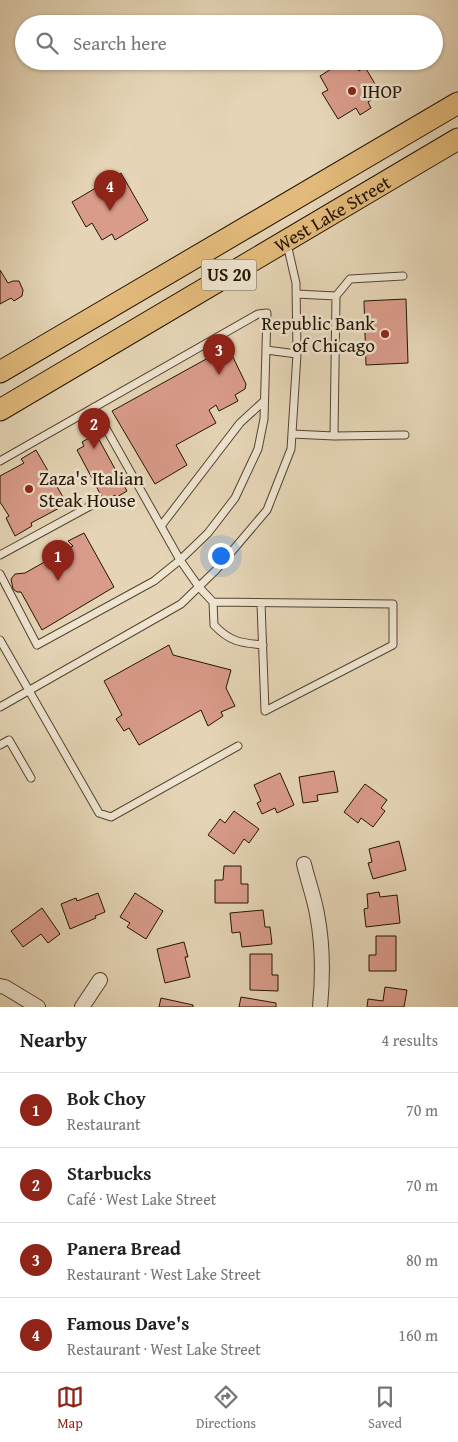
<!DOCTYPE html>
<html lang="en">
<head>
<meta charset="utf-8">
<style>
	body { margin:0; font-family:"Gentium Book Plus",serif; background:#f2f2f2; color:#222 }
	.you { position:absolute; left:220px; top:555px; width:18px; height:18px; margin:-12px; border:4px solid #fff; border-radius:50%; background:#1a73e8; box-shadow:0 0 0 8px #1a73e833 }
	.badge { display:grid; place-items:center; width:32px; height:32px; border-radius:50%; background:#8f2418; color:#fff; font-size:16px; font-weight:700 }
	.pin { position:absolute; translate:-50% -41px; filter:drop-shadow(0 1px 2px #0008) }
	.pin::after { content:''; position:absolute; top:26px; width:18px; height:15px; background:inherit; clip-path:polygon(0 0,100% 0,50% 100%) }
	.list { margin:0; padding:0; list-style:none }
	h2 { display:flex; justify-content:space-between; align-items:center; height:65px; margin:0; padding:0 20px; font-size:21px }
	h2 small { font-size:16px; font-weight:400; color:#767676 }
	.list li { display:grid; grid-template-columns:32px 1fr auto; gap:15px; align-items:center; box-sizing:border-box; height:75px; padding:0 20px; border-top:1px solid #e0e0e0 }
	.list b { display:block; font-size:19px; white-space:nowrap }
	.list p { margin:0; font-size:16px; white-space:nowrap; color:#767676 }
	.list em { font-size:16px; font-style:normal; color:#767676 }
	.icon { flex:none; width:28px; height:28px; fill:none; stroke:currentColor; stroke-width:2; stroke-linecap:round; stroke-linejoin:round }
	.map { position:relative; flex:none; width:458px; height:1007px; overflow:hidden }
	.search { position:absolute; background:#fff; box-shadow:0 1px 4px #0004; left:15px; right:15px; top:15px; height:55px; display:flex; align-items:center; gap:12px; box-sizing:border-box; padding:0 18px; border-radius:28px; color:#767676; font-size:19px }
	.sheet { height:365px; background:#fff }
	nav { display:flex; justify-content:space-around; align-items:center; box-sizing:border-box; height:70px; border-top:1px solid #e0e0e0; background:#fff; font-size:14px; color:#767676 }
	nav a { display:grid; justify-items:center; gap:2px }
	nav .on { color:#8f2418 }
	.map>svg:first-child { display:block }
	.building { fill:#d99b8a; stroke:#231302 }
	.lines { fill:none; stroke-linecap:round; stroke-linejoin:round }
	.lane-casing { stroke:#54442f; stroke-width:9 }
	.street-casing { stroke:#54442f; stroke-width:16 }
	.primary-casing { stroke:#231302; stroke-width:23 }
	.lane { stroke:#eee4d0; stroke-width:7 }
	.street { stroke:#eee4d0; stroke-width:14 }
	.primary { stroke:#e2ba7b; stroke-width:21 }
	.poi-dot { fill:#8f2418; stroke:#eee4d0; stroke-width:2 }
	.labels { text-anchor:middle; stroke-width:5; stroke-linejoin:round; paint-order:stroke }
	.shield { fill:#eee4d0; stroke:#605240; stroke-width:1 }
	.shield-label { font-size:18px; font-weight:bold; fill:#231302 }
	.poi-label { font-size:19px; fill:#231302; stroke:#eee4d0; text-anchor:start }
	.street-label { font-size:19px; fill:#231302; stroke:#eee4d0 }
</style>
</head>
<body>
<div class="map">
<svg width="458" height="1007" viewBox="0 0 458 1007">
	<rect width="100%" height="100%" fill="#e5d5b6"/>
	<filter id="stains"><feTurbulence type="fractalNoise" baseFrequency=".004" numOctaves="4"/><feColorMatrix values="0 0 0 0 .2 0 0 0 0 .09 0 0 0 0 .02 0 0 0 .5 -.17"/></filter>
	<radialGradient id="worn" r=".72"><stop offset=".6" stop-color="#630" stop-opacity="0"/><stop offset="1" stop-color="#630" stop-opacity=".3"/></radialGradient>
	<!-- building -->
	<path class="building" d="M344 61H353L359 71 365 67 381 94 368 102 371 108 360 115 356 108 338 119 322 93 328 90 320 76Z
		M121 173 148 220 115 240 112 234 102 240 92 223 86 227 72 202Z
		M0 270 8 283 13 281H19L23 290 22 296 14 301 11 298 0 304Z
		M406 299 408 363 366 365 364 301Z
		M228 347 246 384 245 389 235 395 238 401 219 411 216 405 209 410 216 423 176 445 187 465 155 484 112 411Z
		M96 434 127 491 117 497 115 495 104 501 77 450 84 446 82 442Z
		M36 450 67 504 31 523 32 526 15 536 6 518 9 516 0 502V476L24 463 21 459Z
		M84 533 114 587 42 630 21 592H17L13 589 11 579 15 574 25 573 73 546 68 541Z
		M169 645 173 655 231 670 226 688 235 706 221 712 223 716 208 726 201 710 139 745 129 728 124 731 116 719 122 715 104 681Z
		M334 771 338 792 317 795 318 801 303 803 299 777Z
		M280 773 294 805 277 813 275 808 262 814 257 803 261 801 254 785Z
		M365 784 387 800 381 808 385 811 373 827 361 818 358 823 344 812Z
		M234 811 259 829 249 843 244 839 234 854 208 835 220 819 225 823Z
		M399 841 406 870 373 879 368 863 372 862 369 849Z
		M224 866H241V884H248V903H215V880H223Z
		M379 892 380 897 397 895 400 923 366 927 364 909 368 908 367 894Z
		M98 893 105 912 95 916 96 918 70 929 61 904 76 898 77 901Z
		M135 893 163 911 146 939 127 927 130 923 120 917Z
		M42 908 60 934 48 943 41 934 23 947 11 931Z
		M263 910 265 927H270L272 944 242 947 240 932 232 933 230 913Z
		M376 936H396V971H369V955H376Z
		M184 942 188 957H185L190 977 165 983 157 949Z
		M250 954H272V975H278V991L250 990Z
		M385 987 407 990 404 1007H367L368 999 383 1001Z
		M241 997 276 1003V1007H239Z
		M161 998 193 1005V1007H159Z"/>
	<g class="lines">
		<defs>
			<path id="lane" d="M296 294 336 296 350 279 403 276
				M266 350 297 354
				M94 407 180 560 199 587 213 602 214 625C230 642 241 643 263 645
				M292 434 334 436 336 296
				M334 436 405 435
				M0 461 258 314 267 313 264 419 258 449 235 498 208 533 180 560 154 581 37 645 0 574
				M161 526 240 423 264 401
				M0 555 92 505
				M213 602 393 604V645L265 711 261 603
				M0 640 99 813 111 817 238 746
				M0 707 181 604 216 570 267 510 291 449 297 354 296 283 287 244
				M0 745 9 740 31 778"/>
			<path id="street" d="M304 864C308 881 314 897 317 914 323 945 323 976 320 1007
				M0 986 5 987 38 1007
				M82 1007 100 980"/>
			<g id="primary">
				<path d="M0 372 458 103"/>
				<path id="s1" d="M0 410 458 139"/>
			</g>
		</defs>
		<!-- lane casing -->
		<use href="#lane" class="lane-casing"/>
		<!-- street casing -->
		<use href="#street" class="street-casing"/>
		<!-- primary casing -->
		<use href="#primary" class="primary-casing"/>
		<!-- lane -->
		<use href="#lane" class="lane"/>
		<!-- street -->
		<use href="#street" class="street"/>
		<!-- primary -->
		<use href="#primary" class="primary"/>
	</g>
	<!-- markers -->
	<g class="poi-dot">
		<circle cx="352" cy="91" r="5"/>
		<circle cx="385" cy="334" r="5"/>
		<circle cx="29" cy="489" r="5"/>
	</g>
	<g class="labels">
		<!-- shield labels -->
		<rect class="shield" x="201.5" y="259.5" width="55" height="31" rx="4"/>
		<g class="shield-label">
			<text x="229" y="281">US 20</text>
		</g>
		<!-- poi labels -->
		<g class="poi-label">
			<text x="362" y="98">IHOP</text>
			<text x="375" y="330" text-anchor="end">Republic Bank<tspan x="375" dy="22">of Chicago</tspan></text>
			<text x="39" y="485">Zaza's Italian<tspan x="39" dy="22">Steak House</tspan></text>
		</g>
		<!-- street labels -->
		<g class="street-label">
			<text dy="7" stroke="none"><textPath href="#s1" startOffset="386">West Lake Street</textPath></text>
		</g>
	</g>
	<rect width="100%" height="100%" filter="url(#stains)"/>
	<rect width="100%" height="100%" fill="url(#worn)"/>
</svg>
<div class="you"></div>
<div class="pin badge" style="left:58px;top:581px">1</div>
<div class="pin badge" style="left:94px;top:449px">2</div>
<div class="pin badge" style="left:219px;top:375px">3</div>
<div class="pin badge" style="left:110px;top:211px">4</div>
<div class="search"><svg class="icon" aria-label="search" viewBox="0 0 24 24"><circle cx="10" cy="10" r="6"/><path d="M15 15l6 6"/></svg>Search here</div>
</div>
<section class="sheet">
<h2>Nearby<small>4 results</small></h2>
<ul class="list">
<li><span class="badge">1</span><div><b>Bok Choy</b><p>Restaurant</p></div><em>70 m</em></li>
<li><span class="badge">2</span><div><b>Starbucks</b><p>Café · West Lake Street</p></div><em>70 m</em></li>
<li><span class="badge">3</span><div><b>Panera Bread</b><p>Restaurant · West Lake Street</p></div><em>80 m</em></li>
<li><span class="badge">4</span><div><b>Famous Dave's</b><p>Restaurant · West Lake Street</p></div><em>160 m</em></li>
</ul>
</section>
<nav>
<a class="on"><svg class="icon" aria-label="map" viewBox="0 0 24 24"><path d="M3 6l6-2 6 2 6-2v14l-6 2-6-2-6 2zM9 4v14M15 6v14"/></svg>Map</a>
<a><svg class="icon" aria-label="directions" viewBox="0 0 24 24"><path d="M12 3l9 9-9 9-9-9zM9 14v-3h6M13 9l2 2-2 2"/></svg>Directions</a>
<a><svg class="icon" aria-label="saved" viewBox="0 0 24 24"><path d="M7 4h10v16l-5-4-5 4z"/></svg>Saved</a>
</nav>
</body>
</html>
